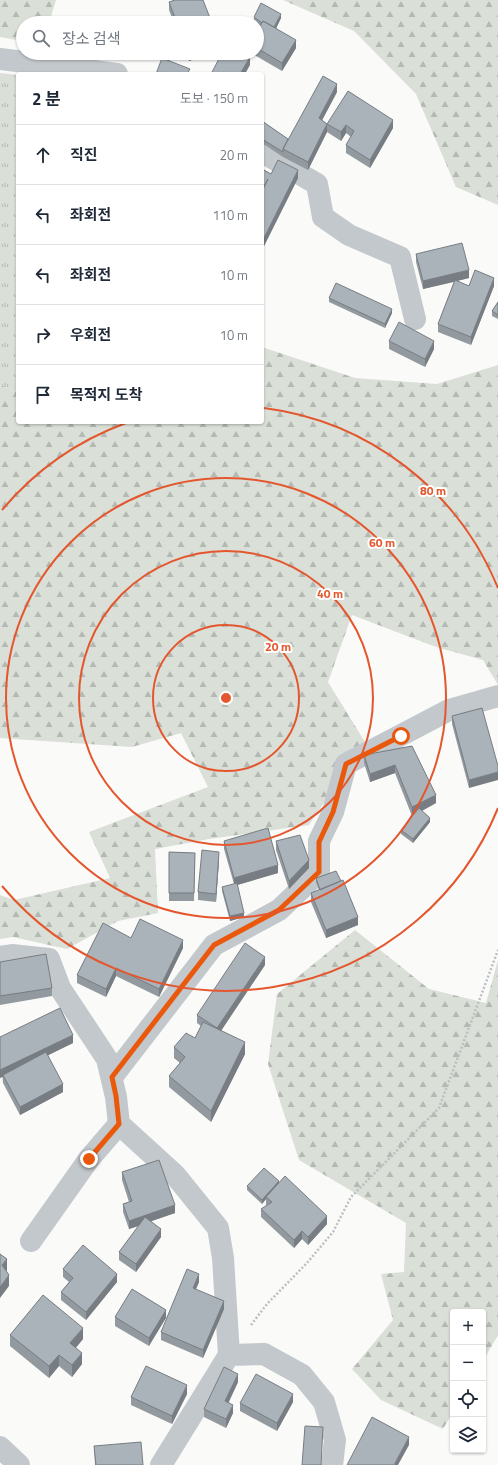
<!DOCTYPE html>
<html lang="ko">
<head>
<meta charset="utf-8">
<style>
	body { margin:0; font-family:"Titillium Web","Noto Sans KR",sans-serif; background:#f6f6f7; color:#1f2937 }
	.controls { position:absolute; right:12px; bottom:12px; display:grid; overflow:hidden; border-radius:4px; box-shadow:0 1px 3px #0004 }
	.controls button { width:36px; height:36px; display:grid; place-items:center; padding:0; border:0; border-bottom:1px solid #e0e1e3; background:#fff; color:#1f2937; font:20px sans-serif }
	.stop { position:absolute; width:12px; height:12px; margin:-9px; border:3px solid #ea580c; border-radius:50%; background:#fff }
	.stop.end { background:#ea580c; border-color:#fff; box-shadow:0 1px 4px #0008 }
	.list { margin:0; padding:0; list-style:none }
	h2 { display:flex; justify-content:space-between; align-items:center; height:52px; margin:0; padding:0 16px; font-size:17px }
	h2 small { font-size:13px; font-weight:400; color:#747a83 }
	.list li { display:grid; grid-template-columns:26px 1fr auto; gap:12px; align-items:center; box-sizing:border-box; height:60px; padding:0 16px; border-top:1px solid #e0e1e3 }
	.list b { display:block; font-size:15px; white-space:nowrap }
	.list em { font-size:13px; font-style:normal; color:#747a83 }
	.icon { flex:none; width:22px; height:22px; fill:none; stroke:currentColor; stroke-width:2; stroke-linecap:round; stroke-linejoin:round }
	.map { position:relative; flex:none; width:498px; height:1465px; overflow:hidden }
	.search { position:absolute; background:#fff; box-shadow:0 1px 3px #0004; left:16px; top:16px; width:248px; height:44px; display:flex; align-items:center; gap:10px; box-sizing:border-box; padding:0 14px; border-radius:22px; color:#747a83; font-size:15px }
	.panel { position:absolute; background:#fff; box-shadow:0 1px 3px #0004; left:16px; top:72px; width:248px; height:352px; border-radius:4px }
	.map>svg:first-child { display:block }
	.grass { fill:url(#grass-tufts) }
	.forest { fill:url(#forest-firs) }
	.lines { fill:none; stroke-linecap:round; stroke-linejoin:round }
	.path { stroke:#bbbfc2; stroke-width:2.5; stroke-dasharray:2 2; stroke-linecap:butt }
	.minor { stroke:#c3c8cc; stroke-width:22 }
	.wall { fill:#929a9f }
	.shaded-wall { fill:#777d82 }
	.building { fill:#aab3b9; stroke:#777d82 }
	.route { stroke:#ea580c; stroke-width:5 }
	.ring { fill:none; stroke:#e4572e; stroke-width:2 }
	.centre { fill:#e4572e; stroke:#fff; stroke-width:2 }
	.ring-label { font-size:12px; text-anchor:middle; font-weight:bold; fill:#e4572e; stroke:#fff; stroke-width:4; stroke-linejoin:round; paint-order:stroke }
</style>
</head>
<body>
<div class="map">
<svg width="498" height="1465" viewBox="0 0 498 1465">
	<defs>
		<pattern id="grass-tufts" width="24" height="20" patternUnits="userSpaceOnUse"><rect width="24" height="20" fill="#dadfd7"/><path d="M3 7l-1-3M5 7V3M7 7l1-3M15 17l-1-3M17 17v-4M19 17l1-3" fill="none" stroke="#b4b9b4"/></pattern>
		<pattern id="forest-firs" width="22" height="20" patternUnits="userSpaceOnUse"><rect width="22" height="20" fill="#dadfd7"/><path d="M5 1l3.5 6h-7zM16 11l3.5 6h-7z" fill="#b4b9b4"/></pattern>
	</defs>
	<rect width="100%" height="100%" fill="#fafaf8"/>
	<!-- grass -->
	<path class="grass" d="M0 73 18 75V393L0 384Z"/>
	<!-- forest -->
	<path class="forest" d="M0 0H56L49 23H23V41L0 37Z
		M283 0H498V205L456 187 416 94 354 31Z
		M262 347 355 378 437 384 498 365V685L483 660 436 647 352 615 328 682 365 742 309 825 209 839 155 849 158 913 118 921 67 949 13 937 0 939V895L14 900 110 878 89 832 208 787 181 733 132 747 0 738V384L18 393V422H262Z
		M355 930 429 989 486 1003 498 960V1335L483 1361V1312H453V1412L443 1429 381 1400 352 1369 393 1320 381 1274 404 1272 406 1223 299 1160 268 1064 277 994Z"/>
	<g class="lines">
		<!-- path -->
		<path class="path" d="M251 1325 267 1304 307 1263 333 1232 351 1197 439 1108 498 950"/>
		<!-- minor -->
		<path class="minor" d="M0 59 117 74
			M262 152 317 184 323 217 349 235 400 257 415 319
			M0 957 12 955 49 959 60 988 107 1059 116 1097 119 1124 175 1175 218 1228 223 1258 229 1355 161 1465
			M112 1077 214 945 279 910 319 872V841L333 812 346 764 449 710 498 696
			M31 1241 89 1159 119 1124
			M229 1355 264 1354 302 1375 324 1402 335 1440 332 1465
			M0 1447 19 1465"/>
	</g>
	<!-- wall -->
	<path class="wall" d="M169 2 212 23H174L169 10Z
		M254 17 281 18 276 28 296 48 282 71 251 53H257V31L260 26 254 21Z
		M61 53H89V58L61 54Z
		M186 53H211L189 61Z
		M337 92 322 120 327 124 393 128 370 168 346 153V145L351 137 346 133 341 141 327 132 308 170 283 157 262 143V121L288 139Z
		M262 169 271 174 298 178 263 248 262 247Z
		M416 254 469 278 457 281 469 286H494L471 345 438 332V324L454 282 423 289 416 262Z
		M329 298 392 313 385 328 329 302Z
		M498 302V319L492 316V311Z
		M389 341 434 349 425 367 389 349Z
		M482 708 469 788 452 724V716Z
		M412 746 436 803 422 811 430 822 413 843 401 834V830L414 815 412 816 395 773 370 782 364 763V755Z
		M224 841 278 873 237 885 244 917 230 921 222 891V887L234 884 224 849Z
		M276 841 309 868 289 889 276 850Z
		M169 852 195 853 194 901H169Z
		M219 860 216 902 198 900V892Z
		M316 878 358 925 326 938 311 902V893L319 890 316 882Z
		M131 938 183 948 159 997 116 976 106 997 77 983V975Z
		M0 962 52 988V996L0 1005Z
		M265 965 221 1030 245 1054 211 1122 169 1087V1076L180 1063 174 1058V1047L195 1038 201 1026 197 1023V1015Z
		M0 1037 73 1043 48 1055 63 1092 20 1115 3 1083Z
		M122 1172 175 1213 151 1221 161 1237 136 1272 119 1260V1252L139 1226 129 1229 123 1212V1204L129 1202 122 1180Z
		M279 1183 327 1224 308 1245 302 1239 294 1248 261 1217V1209L267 1206 266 1205V1199L262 1204 247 1190V1186Z
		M63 1269 117 1282 86 1320 61 1300V1292L69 1282 63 1277Z
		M199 1282 196 1289 224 1309 203 1358 161 1340V1332Z
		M166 1310 149 1346 115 1326V1317Z
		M10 1335 83 1339 76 1348 82 1364 72 1377 59 1366 49 1378 10 1346Z
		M238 1382 229 1402 233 1413 226 1428 204 1417V1409Z
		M187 1394 172 1424 131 1405V1397Z
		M293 1402 277 1431 240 1411V1403Z
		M94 1446 143 1465H95Z"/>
	<!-- shaded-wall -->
	<path class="shaded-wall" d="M281 14V18L273 35V30Z
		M296 40V48L282 71V63Z
		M189 53H211L189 61Z
		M250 57V65L245 74H240Z
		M337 84V92L319 126V118Z
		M393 120V128L370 168V160Z
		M327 124V132L308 170V162Z
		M346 125V133L341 141V132Z
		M298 170V178L263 248V240Z
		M469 270V278L423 289V281Z
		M494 278V286L471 345V337Z
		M392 309V313L385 328V324Z
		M434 341V349L425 367V359Z
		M395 765V773L370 782V774Z
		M498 772V780L469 788V780Z
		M436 795V803L412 816V807Z
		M430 818V822L413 843V839Z
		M219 852V860L216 902V894Z
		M309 860V868L289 889V881Z
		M278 865V873L234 886V878Z
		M244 913V917L230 921V916Z
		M358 917V925L326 938V930Z
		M183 940V948L159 997V989Z
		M265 957V965L217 1037V1029Z
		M116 968V976L106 997V989Z
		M73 1035V1043L4 1077 3 1075V1077L0 1078V1070Z
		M245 1042V1054L211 1122V1111Z
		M63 1084V1092L20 1115V1107Z
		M279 1181V1186L266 1197V1199L262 1204V1200Z
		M175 1205V1213L129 1229V1221Z
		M327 1216V1224L308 1245V1237Z
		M161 1229V1237L136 1272V1264Z
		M302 1231V1239L294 1248V1240Z
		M7 1259V1270L2 1277V1265Z
		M117 1274V1282L86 1320V1312Z
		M199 1274V1282L193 1296V1288Z
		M9 1275V1286L0 1298V1287Z
		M224 1301V1309L203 1358V1350Z
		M166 1310V1318L149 1346V1338Z
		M83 1328V1339L70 1354V1343Z
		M82 1353V1364L72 1377V1365Z
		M59 1355V1366L49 1378V1366Z
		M238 1374V1382L225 1409V1401Z
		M187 1385V1394L172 1424V1416Z
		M293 1394V1402L277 1431V1423Z
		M233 1405V1413L226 1428V1419Z
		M409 1437V1445L398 1465H394Z"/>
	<!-- building -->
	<path class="building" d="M175 0H203L212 23H177L169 2Z
		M261 3 281 14 274 27 263 21 262 23 254 17Z
		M263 21 296 40 282 63 257 48V31Z
		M222 53H244L250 57 240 74H211Z
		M162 58 190 69 187 74H156Z
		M323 76 337 84 319 118 327 124 348 91 393 120 370 160 346 145 354 131 346 125 341 132 327 124 308 162 283 149Z
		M262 121 288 139 283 149V152L262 139Z
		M278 160 298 170 263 240 262 239V191L268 179 262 190V169L271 174Z
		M462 243 469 270 423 281 416 254Z
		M475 270 494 278 471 337 438 324 455 280 469 286Z
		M336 283 392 309 385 324 329 298Z
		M498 302V315L492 311Z
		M399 322 434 341 425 359 389 341Z
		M482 708 498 766V772L469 780 452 716Z
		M412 746 436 795 412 807 395 765 370 774 364 755Z
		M419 808 430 818 413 839 401 830Z
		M268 828 278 865 234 878 224 841Z
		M300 835 309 860 289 881 276 841Z
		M202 850 219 852 216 894 198 892Z
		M169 852 195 853 194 893H169Z
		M336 871 341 881 320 890 316 878Z
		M343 880 358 917 326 930 311 893Z
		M237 883 244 913 230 916 222 887Z
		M140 919 183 940 159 989 116 968 106 989 77 975 103 923 131 938Z
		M245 943 265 957 217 1028 197 1015Z
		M46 954 52 988 0 996V962Z
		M60 1008 73 1035 0 1070V1037Z
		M203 1022 245 1042 211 1111 169 1076 185 1057 174 1047 186 1033 195 1038Z
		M46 1052 63 1084 20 1107 3 1075Z
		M159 1160 175 1205 129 1221 123 1204 132 1201 122 1172Z
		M264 1168 279 1181 262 1200 247 1186Z
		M285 1176 327 1216 308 1237 302 1231 294 1240 261 1209 272 1202 266 1197Z
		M145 1217 161 1229 136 1264 119 1252Z
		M83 1245 117 1274 86 1312 61 1292 73 1278 63 1269Z
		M0 1254 7 1259 2 1265 9 1275 0 1287Z
		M187 1269 199 1274 193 1288 224 1301 203 1350 161 1332Z
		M132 1289 166 1310 149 1338 115 1317Z
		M43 1295 83 1328 70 1343 82 1353 72 1365 59 1355 49 1366 10 1335Z
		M146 1366 187 1385 172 1416 131 1397Z
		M224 1367 238 1374 225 1401 233 1405 226 1419 204 1409Z
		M256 1374 293 1394 277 1423 240 1403Z
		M372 1417 409 1437 394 1465H347Z
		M305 1426 323 1427 321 1465H302Z
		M141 1442 143 1465H96L94 1446Z"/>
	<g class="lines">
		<!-- route -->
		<path class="route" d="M89 1159 119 1124 116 1096 112 1077 214 945 279 910 319 872V842L333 812 346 764 401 736"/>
	</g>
	<!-- distance rings -->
	<g class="ring">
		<circle cx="226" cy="698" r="73"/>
		<circle cx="226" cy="698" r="147"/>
		<circle cx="226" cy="698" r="220"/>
		<path d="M498 808A293 293 0 0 1 2 886M2 510A293 293 0 0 1 126 423M264 408A293 293 0 0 1 498 588"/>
	</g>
	<circle cx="226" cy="698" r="6" class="centre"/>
	<g class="ring-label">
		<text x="433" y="495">80 m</text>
		<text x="382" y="547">60 m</text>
		<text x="330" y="598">40 m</text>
		<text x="278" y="651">20 m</text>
	</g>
</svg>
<div class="controls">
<button>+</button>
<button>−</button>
<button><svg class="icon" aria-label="locate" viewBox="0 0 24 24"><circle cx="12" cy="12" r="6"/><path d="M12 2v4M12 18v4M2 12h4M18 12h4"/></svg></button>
<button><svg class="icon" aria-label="layers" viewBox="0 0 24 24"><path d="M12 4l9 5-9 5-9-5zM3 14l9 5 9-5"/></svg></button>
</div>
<div class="stop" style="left:401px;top:736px"></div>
<div class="stop end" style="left:89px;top:1159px"></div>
<div class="search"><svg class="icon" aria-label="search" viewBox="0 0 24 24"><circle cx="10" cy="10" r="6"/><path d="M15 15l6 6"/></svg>장소 검색</div>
<section class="panel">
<h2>2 분<small>도보 · 150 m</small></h2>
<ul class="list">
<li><svg class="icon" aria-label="ahead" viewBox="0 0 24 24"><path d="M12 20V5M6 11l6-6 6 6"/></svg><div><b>직진</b></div><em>20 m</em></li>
<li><svg class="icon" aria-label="left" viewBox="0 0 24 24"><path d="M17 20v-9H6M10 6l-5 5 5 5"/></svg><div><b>좌회전</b></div><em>110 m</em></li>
<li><svg class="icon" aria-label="left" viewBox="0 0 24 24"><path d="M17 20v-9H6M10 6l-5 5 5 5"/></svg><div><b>좌회전</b></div><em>10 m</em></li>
<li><svg class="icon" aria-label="right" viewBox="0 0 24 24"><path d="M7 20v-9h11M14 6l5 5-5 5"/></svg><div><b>우회전</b></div><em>10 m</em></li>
<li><svg class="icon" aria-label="arrive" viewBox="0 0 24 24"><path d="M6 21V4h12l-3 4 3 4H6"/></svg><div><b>목적지 도착</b></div></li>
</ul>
</section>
</div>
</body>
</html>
